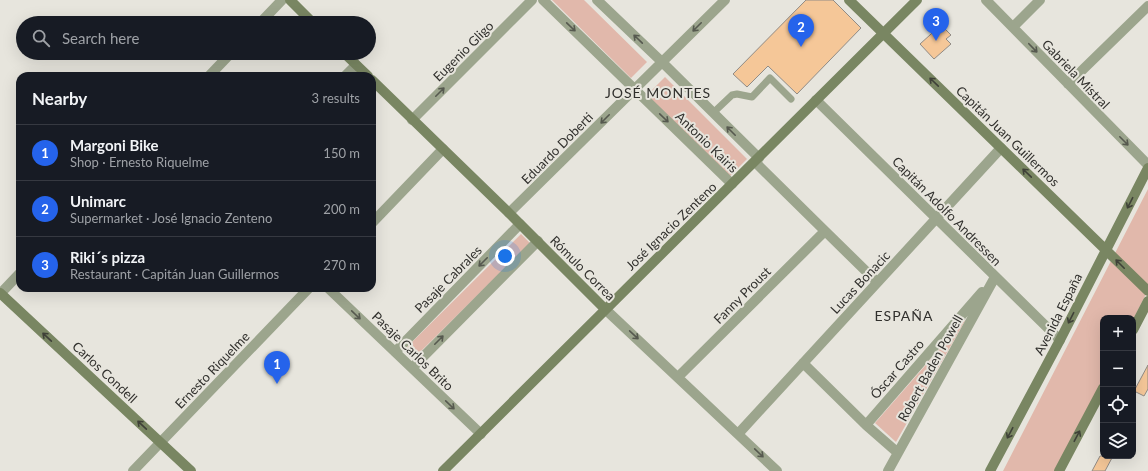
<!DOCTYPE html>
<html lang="en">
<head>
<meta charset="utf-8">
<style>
	body { margin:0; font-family:Lato,sans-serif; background:#242831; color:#f1f3f6 }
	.controls { position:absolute; right:12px; bottom:12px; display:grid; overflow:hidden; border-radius:8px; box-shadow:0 4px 16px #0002 }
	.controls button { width:36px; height:36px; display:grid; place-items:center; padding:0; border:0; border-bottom:1px solid #363941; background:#171b24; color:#f1f3f6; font:20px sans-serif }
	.you { position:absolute; left:505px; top:256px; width:14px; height:14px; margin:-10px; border:3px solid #fff; border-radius:50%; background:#1a73e8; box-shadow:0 0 0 6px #1a73e833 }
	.badge { display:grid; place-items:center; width:26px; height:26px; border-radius:50%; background:#2563eb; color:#fff; font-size:13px; font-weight:700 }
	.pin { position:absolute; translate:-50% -33px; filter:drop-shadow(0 1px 2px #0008) }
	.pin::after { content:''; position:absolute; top:21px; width:14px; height:12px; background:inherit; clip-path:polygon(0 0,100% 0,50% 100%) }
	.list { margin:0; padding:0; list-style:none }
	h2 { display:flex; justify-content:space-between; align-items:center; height:52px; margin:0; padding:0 16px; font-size:17px }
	h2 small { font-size:13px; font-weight:400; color:#9ea1a6 }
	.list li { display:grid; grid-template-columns:26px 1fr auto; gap:12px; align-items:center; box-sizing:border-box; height:56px; padding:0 16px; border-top:1px solid #363941 }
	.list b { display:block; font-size:15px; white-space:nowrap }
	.list p { margin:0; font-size:13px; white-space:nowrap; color:#9ea1a6 }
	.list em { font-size:13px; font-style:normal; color:#9ea1a6 }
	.icon { flex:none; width:22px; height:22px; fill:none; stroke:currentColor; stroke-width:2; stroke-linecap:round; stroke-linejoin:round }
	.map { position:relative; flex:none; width:1148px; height:471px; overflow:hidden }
	.search { position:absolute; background:#171b24; box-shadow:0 4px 16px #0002; left:16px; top:16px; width:360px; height:44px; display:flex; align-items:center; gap:10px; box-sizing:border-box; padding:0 14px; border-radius:22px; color:#9ea1a6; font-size:15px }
	.panel { position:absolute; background:#171b24; box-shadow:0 4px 16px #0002; left:16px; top:72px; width:360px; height:220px; border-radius:12px }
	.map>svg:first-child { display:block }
	.green { fill:#e1b8ab }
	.building { fill:#f5c798; stroke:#918b85 }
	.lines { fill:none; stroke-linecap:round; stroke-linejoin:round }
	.lane { stroke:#9ca58d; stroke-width:7 }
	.street { stroke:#9ca58d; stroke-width:10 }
	.secondary { stroke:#798662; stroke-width:10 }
	.oneway { stroke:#56594f }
	.oneway2 { stroke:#3f4138 }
	.labels { text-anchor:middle; stroke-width:4; stroke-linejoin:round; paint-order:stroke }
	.street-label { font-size:13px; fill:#31302d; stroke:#e7e5dd }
	.neighbourhood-label { font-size:14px; letter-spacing:1px; fill:#31302d; stroke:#e7e5dd }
</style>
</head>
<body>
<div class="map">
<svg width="1148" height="471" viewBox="0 0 1148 471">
	<rect width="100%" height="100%" fill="#e7e5dd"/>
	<!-- green -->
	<path class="green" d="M552 0H584L647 62 631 78Z
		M665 77 747 159 729 177 647 95Z
		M1148 189V290L1133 320V318H1103V379L1056 471H1003Z
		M521 234 530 243 413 359 404 350Z
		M966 319 896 442 875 423Z"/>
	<!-- building -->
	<path class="building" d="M806 0H833L861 28 797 94 768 66 747 87 733 74Z
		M941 25 951 35 946 39 951 44 934 59 920 44Z
		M1148 365V389L1144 396 1134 391Z
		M1100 456H1113L1105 471H1092Z"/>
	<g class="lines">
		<!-- lane -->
		<path class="lane" d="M713 113 732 95 737 94 752 97 770 78 791 99"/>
		<!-- street -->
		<path class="street" d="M543 0 732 184
			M597 0 662 62 759 158
			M986 0 1148 165
			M260 23 282 0
			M1013 27 1040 0
			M209 76 231 53
			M345 76 356 65
			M1068 84 1148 6
			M816 100 1060 340
			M412 120 532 0
			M755 162 825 231 877 282
			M509 213 725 0
			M372 223 443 149
			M328 288 481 434
			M0 294 20 273
			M605 309 777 471
			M395 352 520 224
			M803 363 866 425 898 453
			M412 368 538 241
			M678 377 825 231
			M866 425 982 292
			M738 434 1001 148
			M133 471 309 288
			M888 471 995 277"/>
		<!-- secondary -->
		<path class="secondary" d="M290 0 313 23
			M849 0 1148 291
			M344 53 368 76
			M372 80 509 213 605 309
			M0 293 191 471
			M1133 330 1148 301
			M443 471 917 0
			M990 471 1060 340 1148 168
			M1059 471 1103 388"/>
	</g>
	<!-- one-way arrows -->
	<defs><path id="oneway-shaft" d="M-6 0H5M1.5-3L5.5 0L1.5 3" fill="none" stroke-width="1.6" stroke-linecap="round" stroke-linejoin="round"/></defs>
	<g class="oneway">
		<use href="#oneway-shaft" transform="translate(571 27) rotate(44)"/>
		<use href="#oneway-shaft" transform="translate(697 27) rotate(135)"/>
		<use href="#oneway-shaft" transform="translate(638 39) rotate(-136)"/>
		<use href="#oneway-shaft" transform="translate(1033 48) rotate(46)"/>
		<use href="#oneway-shaft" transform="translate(440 92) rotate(-45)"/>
		<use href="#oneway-shaft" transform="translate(664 118) rotate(44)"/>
		<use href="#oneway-shaft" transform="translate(605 119) rotate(135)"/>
		<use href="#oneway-shaft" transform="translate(731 131) rotate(-135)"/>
		<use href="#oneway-shaft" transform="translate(1124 141) rotate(45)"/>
		<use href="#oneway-shaft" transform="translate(483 262) rotate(135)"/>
		<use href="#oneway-shaft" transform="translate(356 315) rotate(44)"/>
		<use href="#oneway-shaft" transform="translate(634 335) rotate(43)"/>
		<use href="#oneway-shaft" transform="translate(439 340) rotate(-45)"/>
		<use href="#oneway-shaft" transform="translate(450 405) rotate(44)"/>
		<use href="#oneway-shaft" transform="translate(759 453) rotate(44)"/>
	</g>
	<g class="oneway2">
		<use href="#oneway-shaft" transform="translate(934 82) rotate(-136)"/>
		<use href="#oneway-shaft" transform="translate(1027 173) rotate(-136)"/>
		<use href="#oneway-shaft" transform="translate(1130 203) rotate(117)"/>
		<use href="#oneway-shaft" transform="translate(1120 264) rotate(-135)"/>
		<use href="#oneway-shaft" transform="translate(1071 318) rotate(117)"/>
		<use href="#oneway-shaft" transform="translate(47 337) rotate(-137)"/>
		<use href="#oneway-shaft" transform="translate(142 425) rotate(-137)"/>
		<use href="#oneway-shaft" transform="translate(1010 433) rotate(118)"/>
		<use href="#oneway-shaft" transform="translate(1077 436) rotate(-62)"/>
	</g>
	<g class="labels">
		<!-- street labels -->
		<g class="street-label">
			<text transform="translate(463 51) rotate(-45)" y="5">Eugenio Gligo</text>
			<text transform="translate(1076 74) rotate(46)" y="5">Gabriela Mistral</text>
			<text transform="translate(1008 136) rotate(44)" y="5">Capitán Juan Guillermos</text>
			<text transform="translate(707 142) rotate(44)" y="5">Antonio Kairis</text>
			<text transform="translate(557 148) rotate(-45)" y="5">Eduardo Doberti</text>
			<text transform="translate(947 211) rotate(45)" y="5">Capitán Adolfo Andressen</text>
			<text transform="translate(671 226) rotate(-44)" y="5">José Ignacio Zenteno</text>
			<text transform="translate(583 268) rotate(45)" y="5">Rómulo Correa</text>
			<text transform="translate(448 279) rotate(-45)" y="5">Pasaje Cabrales</text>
			<text transform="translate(860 282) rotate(-47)" y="5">Lucas Bonacic</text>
			<text transform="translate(742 295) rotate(-45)" y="5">Fanny Proust</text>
			<text transform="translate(1058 314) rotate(-63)" y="5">Avenida España</text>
			<text transform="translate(413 351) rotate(44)" y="5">Pasaje Carlos Brito</text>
			<text transform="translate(930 368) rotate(-61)" y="5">Robert Baden Powell</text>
			<text transform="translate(897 369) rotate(-49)" y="5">Óscar Castro</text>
			<text transform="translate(212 370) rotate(-46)" y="5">Ernesto Riquelme</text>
			<text transform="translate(105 372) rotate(43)" y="5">Carlos Condell</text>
		</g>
		<!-- neighbourhood labels -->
		<g class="neighbourhood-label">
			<text x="658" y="98">JOSÉ MONTES</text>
			<text x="904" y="321">ESPAÑA</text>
		</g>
	</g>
</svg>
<div class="controls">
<button>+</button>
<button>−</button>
<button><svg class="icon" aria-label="locate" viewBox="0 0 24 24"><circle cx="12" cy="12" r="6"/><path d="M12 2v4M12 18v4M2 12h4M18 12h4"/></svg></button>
<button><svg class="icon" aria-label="layers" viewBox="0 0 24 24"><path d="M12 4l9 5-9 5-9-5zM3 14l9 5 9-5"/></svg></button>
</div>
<div class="you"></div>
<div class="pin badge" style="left:277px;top:384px">1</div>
<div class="pin badge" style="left:801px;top:47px">2</div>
<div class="pin badge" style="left:936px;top:41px">3</div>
<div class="search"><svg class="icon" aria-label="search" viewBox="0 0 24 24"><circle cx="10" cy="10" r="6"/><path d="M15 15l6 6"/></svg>Search here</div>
<section class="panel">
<h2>Nearby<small>3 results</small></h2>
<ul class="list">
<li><span class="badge">1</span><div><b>Margoni Bike</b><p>Shop · Ernesto Riquelme</p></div><em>150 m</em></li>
<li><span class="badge">2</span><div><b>Unimarc</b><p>Supermarket · José Ignacio Zenteno</p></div><em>200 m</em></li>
<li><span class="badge">3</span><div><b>Riki´s pizza</b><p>Restaurant · Capitán Juan Guillermos</p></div><em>270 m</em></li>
</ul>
</section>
</div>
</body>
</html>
